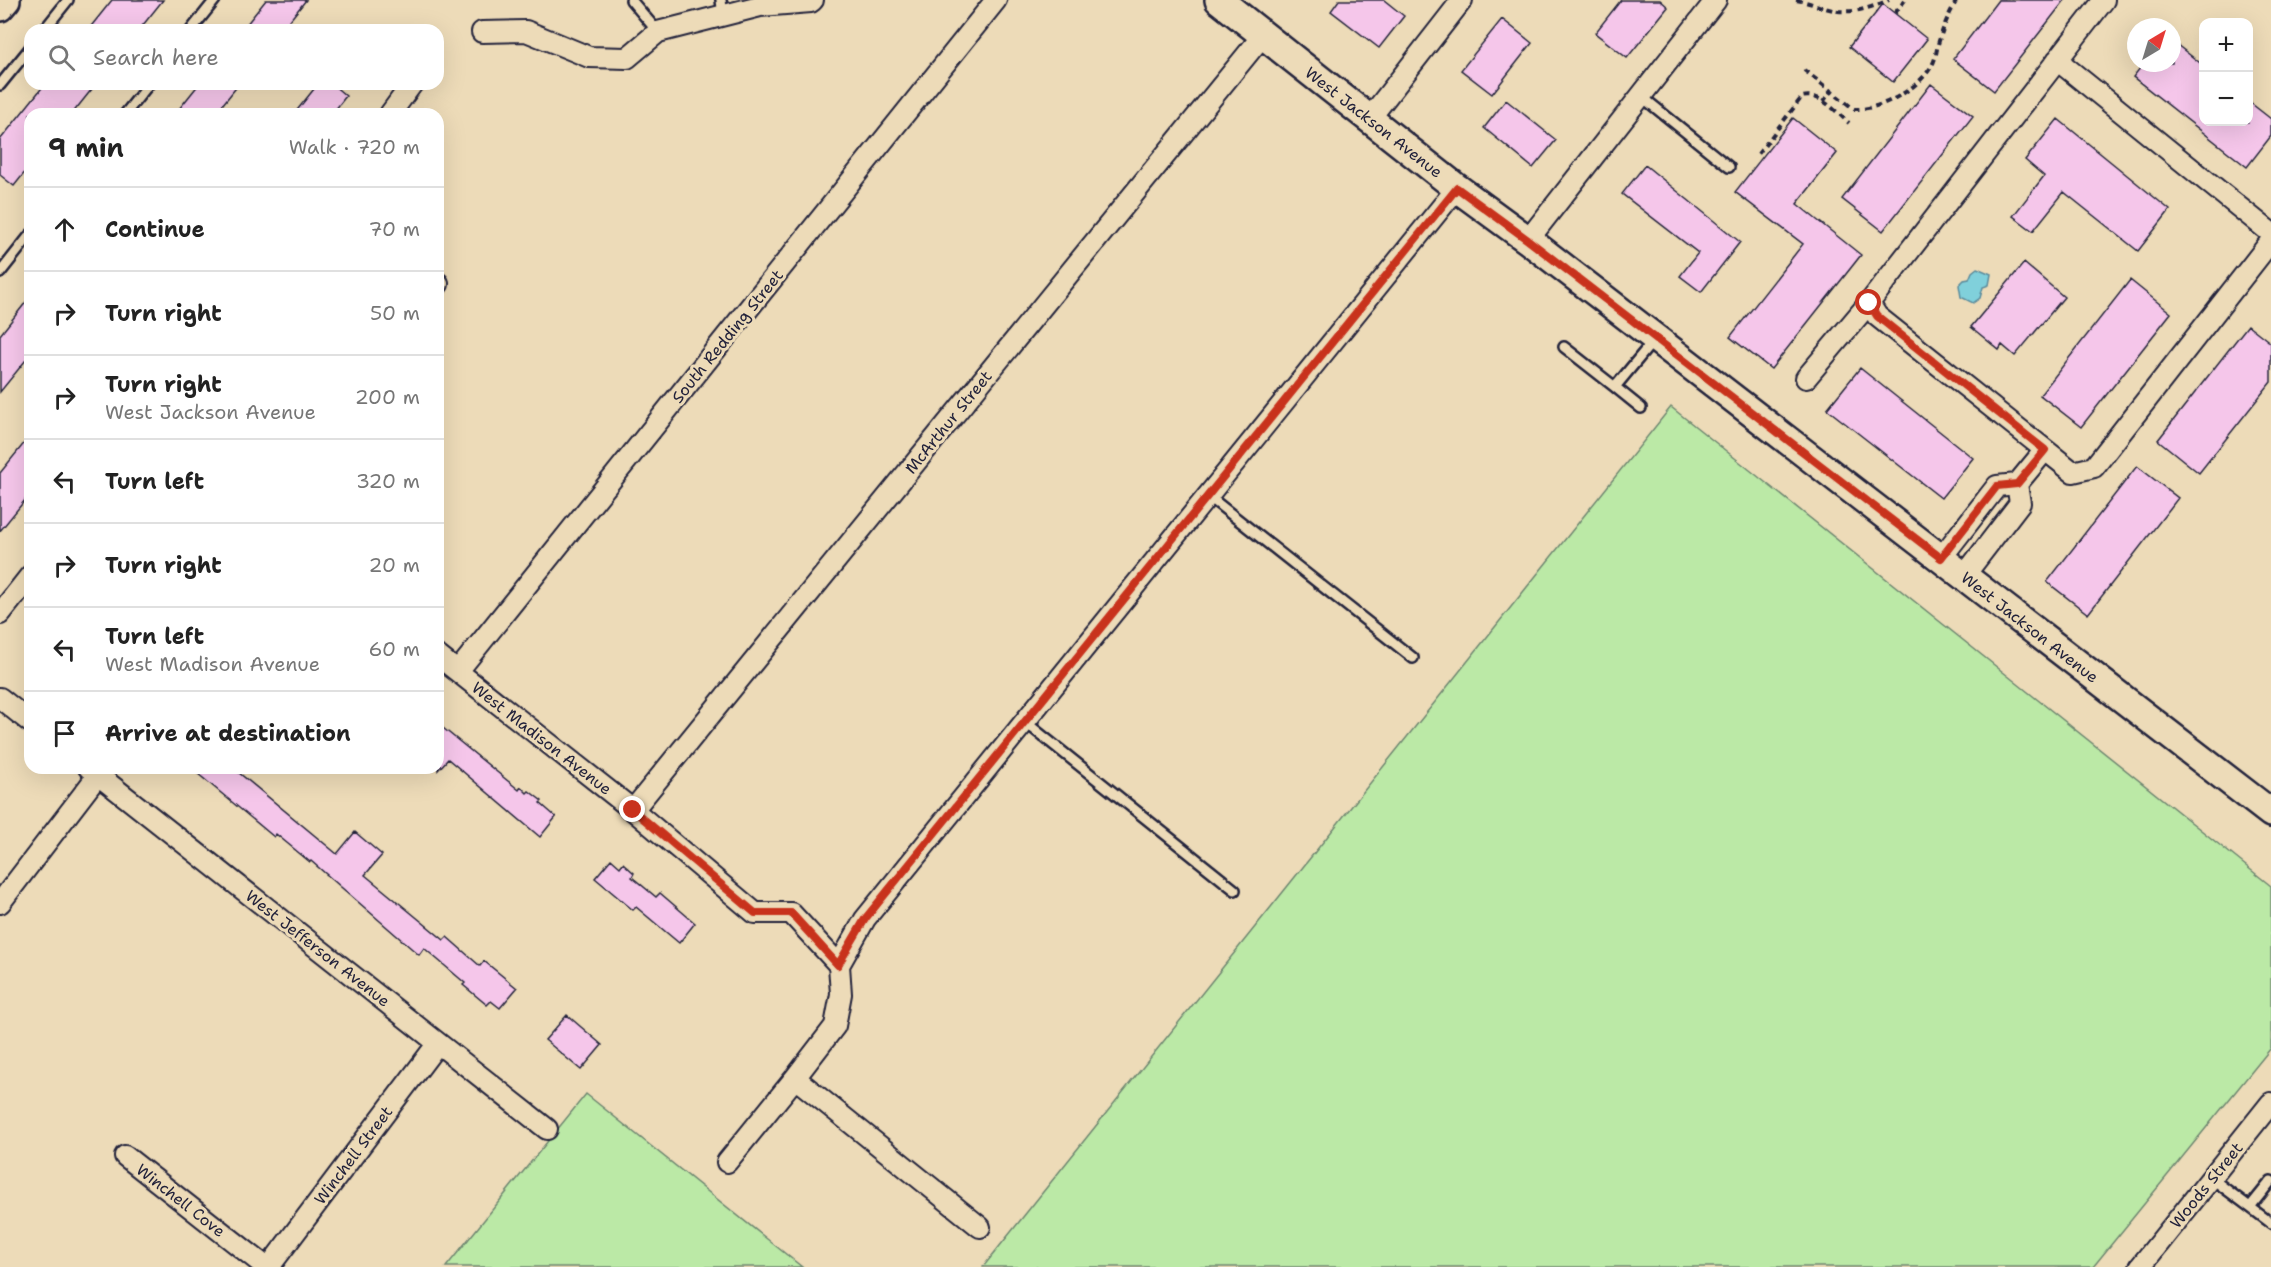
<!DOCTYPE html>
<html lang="en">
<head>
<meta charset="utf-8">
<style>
	body { margin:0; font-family:"Shantell Sans",sans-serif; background:#f2f2f2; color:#222 }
	.controls { position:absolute; right:18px; top:18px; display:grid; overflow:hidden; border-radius:12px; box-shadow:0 6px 24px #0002 }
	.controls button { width:54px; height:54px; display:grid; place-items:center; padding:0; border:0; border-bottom:2px solid #e0e0e0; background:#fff; color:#222; font:30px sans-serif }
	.compass { position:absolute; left:2127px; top:18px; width:54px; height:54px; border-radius:50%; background:#fff; box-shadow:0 6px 24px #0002; rotate:38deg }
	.stop { position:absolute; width:18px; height:18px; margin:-14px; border:4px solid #c8321e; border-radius:50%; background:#fff }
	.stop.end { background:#c8321e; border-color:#fff; box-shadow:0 2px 6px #0008 }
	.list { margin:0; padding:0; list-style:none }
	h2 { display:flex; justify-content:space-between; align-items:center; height:78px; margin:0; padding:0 24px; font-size:26px }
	h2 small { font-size:20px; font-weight:400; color:#767676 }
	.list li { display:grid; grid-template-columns:39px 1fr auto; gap:18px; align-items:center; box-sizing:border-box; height:84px; padding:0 24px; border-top:2px solid #e0e0e0 }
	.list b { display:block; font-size:22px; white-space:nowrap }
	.list p { margin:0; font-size:20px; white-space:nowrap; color:#767676 }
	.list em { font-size:20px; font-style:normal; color:#767676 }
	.icon { flex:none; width:33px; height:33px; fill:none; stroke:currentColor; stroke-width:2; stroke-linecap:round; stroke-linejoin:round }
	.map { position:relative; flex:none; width:2271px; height:1267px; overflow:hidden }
	.search { position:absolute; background:#fff; box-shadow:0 6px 24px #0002; left:24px; top:24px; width:420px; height:66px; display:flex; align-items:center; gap:15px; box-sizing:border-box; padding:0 21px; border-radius:18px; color:#767676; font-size:22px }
	.panel { position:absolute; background:#fff; box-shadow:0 6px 24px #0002; left:24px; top:108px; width:420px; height:666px; border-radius:18px }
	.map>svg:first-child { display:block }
	.green { fill:#bbe9a6; stroke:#6e8670; stroke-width:1.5 }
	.water { fill:#80d0db; stroke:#5a8a9b; stroke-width:1.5 }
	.building { fill:#f5c6ea; stroke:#22223b; stroke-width:1.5 }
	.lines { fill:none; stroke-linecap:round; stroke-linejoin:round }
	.lane-casing { stroke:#22223b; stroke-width:14 }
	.street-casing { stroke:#22223b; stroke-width:24 }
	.secondary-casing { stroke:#22223b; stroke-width:32 }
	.path { stroke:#22223b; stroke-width:4; stroke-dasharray:6 4.5; stroke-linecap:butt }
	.lane { stroke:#eddbb8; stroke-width:9 }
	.street { stroke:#eddbb8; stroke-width:20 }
	.secondary { stroke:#eddbb8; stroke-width:27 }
	.route { stroke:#c8321e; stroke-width:8 }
	.labels { text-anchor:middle; stroke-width:6; stroke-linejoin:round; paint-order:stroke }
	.street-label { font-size:16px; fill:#22223b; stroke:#eddbb8 }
</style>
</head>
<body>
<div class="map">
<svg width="2271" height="1267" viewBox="0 0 2271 1267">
	<rect width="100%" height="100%" fill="#eddbb8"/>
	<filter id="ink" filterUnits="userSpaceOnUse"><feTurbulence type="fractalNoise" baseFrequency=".0167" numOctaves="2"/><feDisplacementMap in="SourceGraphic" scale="12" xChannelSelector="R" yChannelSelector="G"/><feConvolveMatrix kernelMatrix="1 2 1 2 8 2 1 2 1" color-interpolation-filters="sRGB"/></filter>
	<g filter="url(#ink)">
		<!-- green -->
		<path class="green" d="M1671 407 2271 886V1048L2093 1267H983Z
			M586 1094 802 1267H446Z"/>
		<!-- water -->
		<path class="water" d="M1977 268 1991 274 1989 285 1983 287 1980 298 1973 303 1961 297 1959 285 1964 280 1969 279 1972 272Z"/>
		<!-- building -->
		<path class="building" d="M112 0H163L139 30H88Z
			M266 0H306L282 30H242Z
			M1339 0H1384L1404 16 1379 48 1331 11Z
			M1621 0H1660L1668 7 1627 58 1595 33Z
			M1998 0H2065L1994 91 1953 59Z
			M1883 4 1927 39 1893 82 1849 47Z
			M1502 19 1532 43 1492 94 1461 70Z
			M2172 41 2204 66V122H2248V101L2271 119V136L2247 167 2133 77 2144 63H2172Z
			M45 84H96L72 114H30V166L14 186 0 175V140Z
			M199 84H239L215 114H175Z
			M318 84H332L346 96 332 114H294Z
			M1931 84 1973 116 1883 231 1842 199Z
			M1506 100 1556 140 1533 168 1484 128Z
			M1793 118 1837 153 1797 204 1861 255 1771 369 1730 337 1803 244 1735 192Z
			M2058 119 2170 210 2138 251 2064 192 2033 231 2013 216 2044 176 2025 160Z
			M1645 165 1740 242 1701 292 1680 276 1698 253 1622 194Z
			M2024 263 2064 297 2015 356 2002 345 1999 350 1971 327Z
			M2130 280 2171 313 2081 427 2040 395Z
			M30 297V355L0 392V335Z
			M2248 325 2271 343V382L2199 473 2158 440Z
			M1860 368 1973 458 1941 498 1827 409Z
			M30 436V494L0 531V473Z
			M2137 466 2178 498 2088 614 2047 582Z
			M438 724 519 790 521 787 527 793 529 791 542 801 540 803 556 817 540 837 448 759 438 770Z
			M191 768H233L337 854 355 832 382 855 365 875 444 940 447 937 480 966 484 961 517 988 500 1008 491 1001 487 1005 463 985 465 983 424 948 419 955 311 861 310 862 276 834 274 837Z
			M611 859 620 867 623 863 634 873 632 877 656 897 660 893 695 923 679 943 636 907 633 910 595 878Z
			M567 1015 602 1045 581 1070 545 1040Z"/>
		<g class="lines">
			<defs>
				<path id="lane" d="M631 0 658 32
					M721 0 723 16
					M44 30 68 0
					M191 30 215 0
					M0 85 30 48
					M1641 96 1729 167
					M125 114 149 84
					M0 273 30 235
					M1564 347 1615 387 1654 340
					M1615 387 1641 408
					M1207 495 1413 658
					M1024 721 1235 890
					M2211 1178 2271 1223
					M2250 1207 2271 1181"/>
				<path id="street" d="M2104 0 1869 303 1877 316 2073 472 2094 467 2271 241
					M482 32 526 31 589 57 627 58 658 32 760 6 811 2 813 0
					M2057 60 2271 233
					M390 114 412 84
					M1370 118 1462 0
					M1528 240 1716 0
					M438 283V284
					M1806 378 1869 303
					M2017 484 2045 450
					M1941 558 1997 486 2017 484 2020 503 1964 576
					M0 614 30 576
					M438 656 633 810 755 913H791L839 965
					M458 671 996 0
					M0 698 30 722
					M89 768 547 1129
					M633 810 1263 35
					M0 903 98 775
					M125 1156 266 1267
					M727 1162 795 1078
					M980 1227 795 1078 835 1026 841 994 839 965 865 919 1457 188
					M269 1267 438 1043
					M2140 1267 2271 1103"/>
				<path id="secondary" d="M1219 0 1457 188 1528 240 2271 813
					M0 7 6 0"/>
			</defs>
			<!-- lane casing -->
			<use href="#lane" class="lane-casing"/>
			<!-- street casing -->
			<use href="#street" class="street-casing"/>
			<!-- secondary casing -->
			<use href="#secondary" class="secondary-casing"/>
			<!-- path -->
			<path class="path" d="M1796 0C1810 2 1824 9 1838 11 1856 13 1873 7 1889 0
				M1895 13 1905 0
				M1804 70 1854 109C1881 111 1924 86 1934 61 1937 53 1937 45 1940 38 1944 25 1950 12 1957 0
				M1823 102 1831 91
				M1758 154 1802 97C1820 92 1836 112 1849 123"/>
			<!-- lane -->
			<use href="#lane" class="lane"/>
			<!-- street -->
			<use href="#street" class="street"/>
			<!-- secondary -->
			<use href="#secondary" class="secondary"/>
		</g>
	</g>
	<g class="lines" filter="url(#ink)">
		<!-- route -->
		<path class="route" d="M633 810 755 913H791L838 965 865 919 1457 188 1528 240 1941 558 1997 486 2017 484 2045 450 1877 316 1869 303"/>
	</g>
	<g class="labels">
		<!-- street labels -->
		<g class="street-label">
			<text transform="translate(1374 122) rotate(38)" y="6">West Jackson Avenue</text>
			<text transform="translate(727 336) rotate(-51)" y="6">South Redding Street</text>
			<text transform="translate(948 422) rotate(-51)" y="6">McArthur Street</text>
			<text transform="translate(2030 627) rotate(38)" y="6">West Jackson Avenue</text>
			<text transform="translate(542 738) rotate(38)" y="6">West Madison Avenue</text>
			<text transform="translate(318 948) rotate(38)" y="6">West Jefferson Avenue</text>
			<text transform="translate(353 1155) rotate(-53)" y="6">Winchell Street</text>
			<text transform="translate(2206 1185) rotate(-51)" y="6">Woods Street</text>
			<text transform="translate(181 1200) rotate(38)" y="6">Winchell Cove</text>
		</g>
	</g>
</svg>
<div class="controls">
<button>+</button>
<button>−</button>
</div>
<svg class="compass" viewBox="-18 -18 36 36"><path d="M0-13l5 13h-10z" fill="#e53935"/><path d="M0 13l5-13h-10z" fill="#767676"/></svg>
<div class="stop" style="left:1869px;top:303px"></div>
<div class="stop end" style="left:633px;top:810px"></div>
<div class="search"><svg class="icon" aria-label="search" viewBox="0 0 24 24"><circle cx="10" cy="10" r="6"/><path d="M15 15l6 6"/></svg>Search here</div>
<section class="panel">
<h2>9 min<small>Walk · 720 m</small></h2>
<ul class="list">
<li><svg class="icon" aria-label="ahead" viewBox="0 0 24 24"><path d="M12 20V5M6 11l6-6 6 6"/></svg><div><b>Continue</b></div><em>70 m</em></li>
<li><svg class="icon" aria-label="right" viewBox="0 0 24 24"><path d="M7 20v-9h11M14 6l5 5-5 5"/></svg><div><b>Turn right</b></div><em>50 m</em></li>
<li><svg class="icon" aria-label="right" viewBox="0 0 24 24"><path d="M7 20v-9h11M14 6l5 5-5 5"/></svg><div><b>Turn right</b><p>West Jackson Avenue</p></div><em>200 m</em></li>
<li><svg class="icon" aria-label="left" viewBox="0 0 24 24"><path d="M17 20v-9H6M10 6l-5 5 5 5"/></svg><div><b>Turn left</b></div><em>320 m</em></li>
<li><svg class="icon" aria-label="right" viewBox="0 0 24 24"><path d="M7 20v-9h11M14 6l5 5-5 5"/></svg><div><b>Turn right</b></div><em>20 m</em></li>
<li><svg class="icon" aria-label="left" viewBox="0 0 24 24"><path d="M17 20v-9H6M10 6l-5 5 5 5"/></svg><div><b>Turn left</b><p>West Madison Avenue</p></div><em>60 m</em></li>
<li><svg class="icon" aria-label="arrive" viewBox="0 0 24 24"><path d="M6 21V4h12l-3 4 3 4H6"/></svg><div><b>Arrive at destination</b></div></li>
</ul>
</section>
</div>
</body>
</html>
